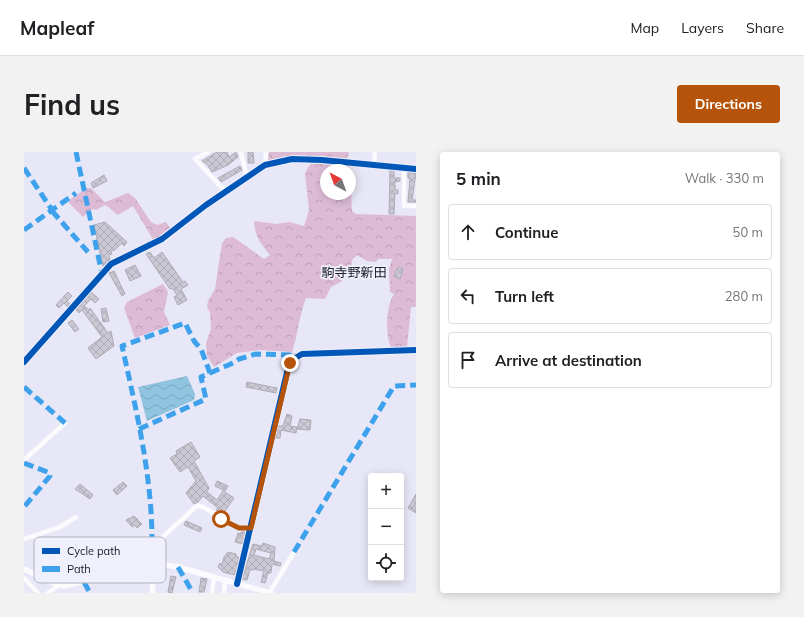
<!DOCTYPE html>
<html lang="en">
<head>
<meta charset="utf-8">
<style>
	body { margin:0; font-family:Mulish,"Noto Sans JP",sans-serif; background:#f2f2f2; color:#202124 }
	.controls { position:absolute; right:12px; bottom:12px; display:grid; overflow:hidden; border-radius:4px; box-shadow:0 2px 10px #0003 }
	.controls button { width:36px; height:36px; display:grid; place-items:center; padding:0; border:0; border-bottom:1px solid #e0e0e0; background:#fff; color:#202124; font:20px sans-serif }
	.compass { position:absolute; left:296px; top:12px; width:36px; height:36px; border-radius:50%; background:#fff; box-shadow:0 2px 10px #0003; rotate:319deg }
	.stop { position:absolute; width:12px; height:12px; margin:-9px; border:3px solid #b45309; border-radius:50%; background:#fff }
	.stop.end { background:#b45309; border-color:#fff; box-shadow:0 1px 4px #0008 }
	.list { margin:0; padding:0; list-style:none }
	h2 { display:flex; justify-content:space-between; align-items:center; height:52px; margin:0; padding:0 16px; font-size:17px }
	h2 small { font-size:13px; font-weight:400; color:#757577 }
	.list li { display:grid; grid-template-columns:26px 1fr auto; gap:12px; align-items:center; box-sizing:border-box; height:56px; margin:0 8px 8px; padding:0 8px; border:1px solid #e0e0e0; border-radius:4px }
	.list b { display:block; font-size:15px; white-space:nowrap }
	.list em { font-size:13px; font-style:normal; color:#757577 }
	.icon { flex:none; width:22px; height:22px; fill:none; stroke:currentColor; stroke-width:2; stroke-linecap:round; stroke-linejoin:round }
	.map { position:relative; flex:none; width:392px; height:441px; overflow:hidden; border-radius:4px }
	header { display:flex; align-items:center; gap:24px; box-sizing:border-box; height:56px; padding:0 20px; background:#fff; border-bottom:1px solid #e0e0e0 }
	header strong { font-size:19px }
	nav { display:flex; gap:22px; margin-inline-start:auto; font-size:14px }
	.intro { display:flex; align-items:center; justify-content:space-between; box-sizing:border-box; height:96px; padding:0 24px }
	h1 { margin:0; font-size:28px }
	.button { padding:10px 18px; border-radius:4px; background:#b45309; color:#fff; font-size:14px; font-weight:700 }
	main { display:flex; gap:24px; padding:0 24px }
	aside { flex:1; background:#fff; border-radius:4px; box-shadow:0 2px 10px #0003 }
	.map>svg:first-child { display:block }
	.forest { fill:url(#forest-crowns); fill-rule:evenodd }
	.water { fill:url(#water-waves) }
	.building { fill:url(#building-cross-hatch); stroke:#aeabb7; fill-rule:evenodd }
	.lines { fill:none; stroke-linecap:round; stroke-linejoin:round }
	.minor { stroke:#fbfbfe; stroke-width:4.5 }
	.tertiary { stroke:#fbfbfe; stroke-width:5.5 }
	.quiet { stroke:#3da2eb; stroke-width:5; stroke-dasharray:10 5; stroke-linecap:butt }
	.cycleway-casing { stroke:#f0f0fc; stroke-width:8 }
	.cycleway { stroke:#0057b8; stroke-width:6 }
	.route { stroke:#b45309; stroke-width:5 }
	.labels { text-anchor:middle; stroke-width:3.5; stroke-linejoin:round; paint-order:stroke }
	.quarter-label { font-size:13px; fill:#20202a; stroke:#f0f0fc }
	.key { fill:#f0f0fc; stroke:#b2b2bd; stroke-width:1 }
	.key-label { font-size:11px; fill:#20202a }
</style>
</head>
<body>
<header>
<strong>Mapleaf</strong>
<nav><a>Map</a><a>Layers</a><a>Share</a></nav>
</header>
<div class="intro"><h1>Find us</h1><a class="button">Directions</a></div>
<main>
<div class="map">
<svg width="392" height="441" viewBox="0 0 392 441">
	<defs>
		<pattern id="forest-crowns" width="20" height="18" patternUnits="userSpaceOnUse"><rect width="20" height="18" fill="#ddbbd5"/><path d="M2 6a3 3 0 1 1 6 0M12 15a3 3 0 1 1 6 0" fill="none" stroke="#bda0b7"/></pattern>
		<pattern id="water-waves" width="16" height="10" patternUnits="userSpaceOnUse"><rect width="16" height="10" fill="#90c3de"/><path d="M0 5q4-4 8 0t8 0" fill="none" stroke="#7ca7bf"/></pattern>
		<pattern id="building-cross-hatch" width="8" height="8" patternUnits="userSpaceOnUse"><rect width="8" height="8" fill="#cbc8d4"/><path d="M0 0l8 8M0 8l8-8" fill="none" stroke="#aeacb6"/></pattern>
	</defs>
	<rect width="100%" height="100%" fill="#e7e7f7"/>
	<!-- forest -->
	<path class="forest" d="M245 0H325L324 5 320 7 269 5 244 9Z
		M287 11 322 12 326 16 328 59 332 62 392 64V155H387L383 195H367C361 182 362 154 370 142L366 140 365 117 368 107H354L352 110 343 109 333 103 328 108 326 124H321L317 130 307 135 301 147 282 146C275 164 274 182 268 200L236 198 213 201 190 215 183 204 182 191 187 177 186 161 183 154 184 149 191 137 198 91 202 86 209 85 240 107 246 103C236 91 231 84 230 69L253 72 265 70 280 74 285 58 281 21ZM302 18H326V42H302Z
		M63 36H67L81 50 104 41 111 46 127 70 133 73 142 70 147 77 130 89 109 54 94 63C89 60 87 56 81 53L72 58 68 57 59 65 45 51V48Z
		M139 132 144 140 140 160 146 173 111 186 100 156 103 150Z"/>
	<!-- water -->
	<path class="water" d="M163 224 171 242 170 248 123 269 114 235Z"/>
	<!-- building -->
	<path class="building" d="M193 0H203L205 5 212 0 214 5 204 13 188 20 183 12 178 9Z
		M224 0H229L230 11H224Z
		M216 14 218 18 197 30 196 28 194 26Z
		M366 18 370 19V26H376V29L371 30V38H374V42L371 41 370 62H365Z
		M384 20 392 21 388 48H392V50H384L386 26H384Z
		M80 23 83 29 69 36 67 31Z
		M81 70 103 90 100 94 98 91 91 98 87 99 88 102 85 103 86 108 79 114 70 73Z
		M126 100 130 106 138 100 159 130 161 129 164 133 157 137 163 148 154 153 150 145 153 143 148 136 146 137 122 102Z
		M111 113 117 124 106 129 101 118Z
		M374 115 379 117 376 127 370 124Z
		M90 119 101 142 98 144 85 121Z
		M44 140 48 144 43 149 46 152 44 155 40 151 35 156 32 153Z
		M67 140 75 147 71 151 67 147 60 154 65 158 66 156 84 181 87 179 90 194 72 207 64 196 78 185 58 158 55 161 52 158Z
		M82 156 85 169 79 170 77 157Z
		M48 168 55 177 51 180 44 171Z
		M223 230 253 236 252 241 222 235Z
		M263 262 268 264 266 274 273 275 272 281 257 278 256 286H251L254 274H259Z
		M276 267 287 268 286 278 273 277Z
		M167 290 176 305 170 309 185 336 183 340 193 348 199 339 210 346 199 362 192 358 194 356 179 344 174 350 170 352 162 341 172 329 164 315 156 320 146 306 153 302 152 299Z
		M193 329 204 334 201 339 191 334Z
		M99 330 103 334 93 343 89 338Z
		M56 332 69 343 66 347 51 337Z
		M392 342V361L384 356Z
		M110 364 118 372 113 376 111 373 108 375 102 368Z
		M162 369 178 376 176 380 160 373Z
		M217 380H221L219 392 211 390 214 381 217 382Z
		M239 391 251 395 250 409 257 411 256 414 248 412 247 421H244L241 431 237 430 240 419 229 417V418H226L223 428 218 427 229 392 238 394ZM232 397 247 401 245 407 230 403Z
		M204 400 212 402V405H215L211 423 199 420 194 415 196 411 198 413 200 405Z
		M147 424 152 425 148 441 144 440Z
		M177 426 183 427 180 440H175Z"/>
	<g class="lines">
		<!-- minor -->
		<path class="minor" d="M184 0 171 7 201 39
			M217 0 223 25
			M350 12 351 0
			M241 13 242 0
			M380 16V54H392
			M0 210 87 112 138 87 182 53 241 13 268 7 298 8 392 17
			M0 308 41 271
			M0 387 36 375 52 365
			M127 412 128 389H134L173 354 179 355 215 376H227
			M0 426 14 441
			M213 432 264 216 268 208 278 202 392 198
			M246 440 270 400
			M24 441 35 433
			M188 441 190 425
			M200 441 201 428"/>
		<!-- tertiary -->
		<path class="tertiary" d="M127 412 129 441
			M0 417 27 430 41 434 74 426 111 414 136 412 154 415 247 441"/>
		<!-- quiet -->
		<path class="quiet" d="M52 0 78 122
			M0 16 28 58
			M28 59 64 100
			M0 78 52 41
			M186 221 209 211 215 207 232 202 266 203 271 205
			M0 235 41 271
			M115 277 182 247 177 225 186 221 177 197 170 189 161 171 98 194C112 257 128 323 128 389
			M0 311 26 321V324L0 355
			M270 400 370 234 392 233
			M154 415 169 441
			M60 430 66 441"/>
		<defs>
			<path id="cycleway" d="M0 210 87 112 138 87 182 53 241 13 268 7 298 8 392 17
				M213 432 264 216 268 208 278 202 392 198"/>
		</defs>
		<!-- cycleway casing -->
		<use href="#cycleway" class="cycleway-casing"/>
		<!-- cycleway -->
		<use href="#cycleway" class="cycleway"/>
	</g>
	<g class="lines">
		<!-- route -->
		<path class="route" d="M197 367 215 376H227L266 211"/>
	</g>
	<g class="labels">
		<!-- quarter labels -->
		<g class="quarter-label">
			<text x="330" y="125">駒寺野新田</text>
		</g>
	</g>
	<!-- legend -->
	<rect x="10" y="385" width="132" height="46" rx="6" class="key"/>
	<rect x="18" y="396" width="18" height="6" fill="#0057b8"/>
	<rect x="18" y="414" width="18" height="6" fill="#3da2eb"/>
	<g class="key-label">
		<text x="43" y="403">Cycle path</text>
		<text x="43" y="421">Path</text>
	</g>
</svg>
<div class="controls">
<button>+</button>
<button>−</button>
<button><svg class="icon" aria-label="locate" viewBox="0 0 24 24"><circle cx="12" cy="12" r="6"/><path d="M12 2v4M12 18v4M2 12h4M18 12h4"/></svg></button>
</div>
<svg class="compass" viewBox="-18 -18 36 36"><path d="M0-13l5 13h-10z" fill="#e53935"/><path d="M0 13l5-13h-10z" fill="#757577"/></svg>
<div class="stop" style="left:197px;top:367px"></div>
<div class="stop end" style="left:266px;top:211px"></div>
</div>
<aside>
<h2>5 min<small>Walk · 330 m</small></h2>
<ul class="list">
<li><svg class="icon" aria-label="ahead" viewBox="0 0 24 24"><path d="M12 20V5M6 11l6-6 6 6"/></svg><div><b>Continue</b></div><em>50 m</em></li>
<li><svg class="icon" aria-label="left" viewBox="0 0 24 24"><path d="M17 20v-9H6M10 6l-5 5 5 5"/></svg><div><b>Turn left</b></div><em>280 m</em></li>
<li><svg class="icon" aria-label="arrive" viewBox="0 0 24 24"><path d="M6 21V4h12l-3 4 3 4H6"/></svg><div><b>Arrive at destination</b></div></li>
</ul>
</aside>
</main>
</body>
</html>
